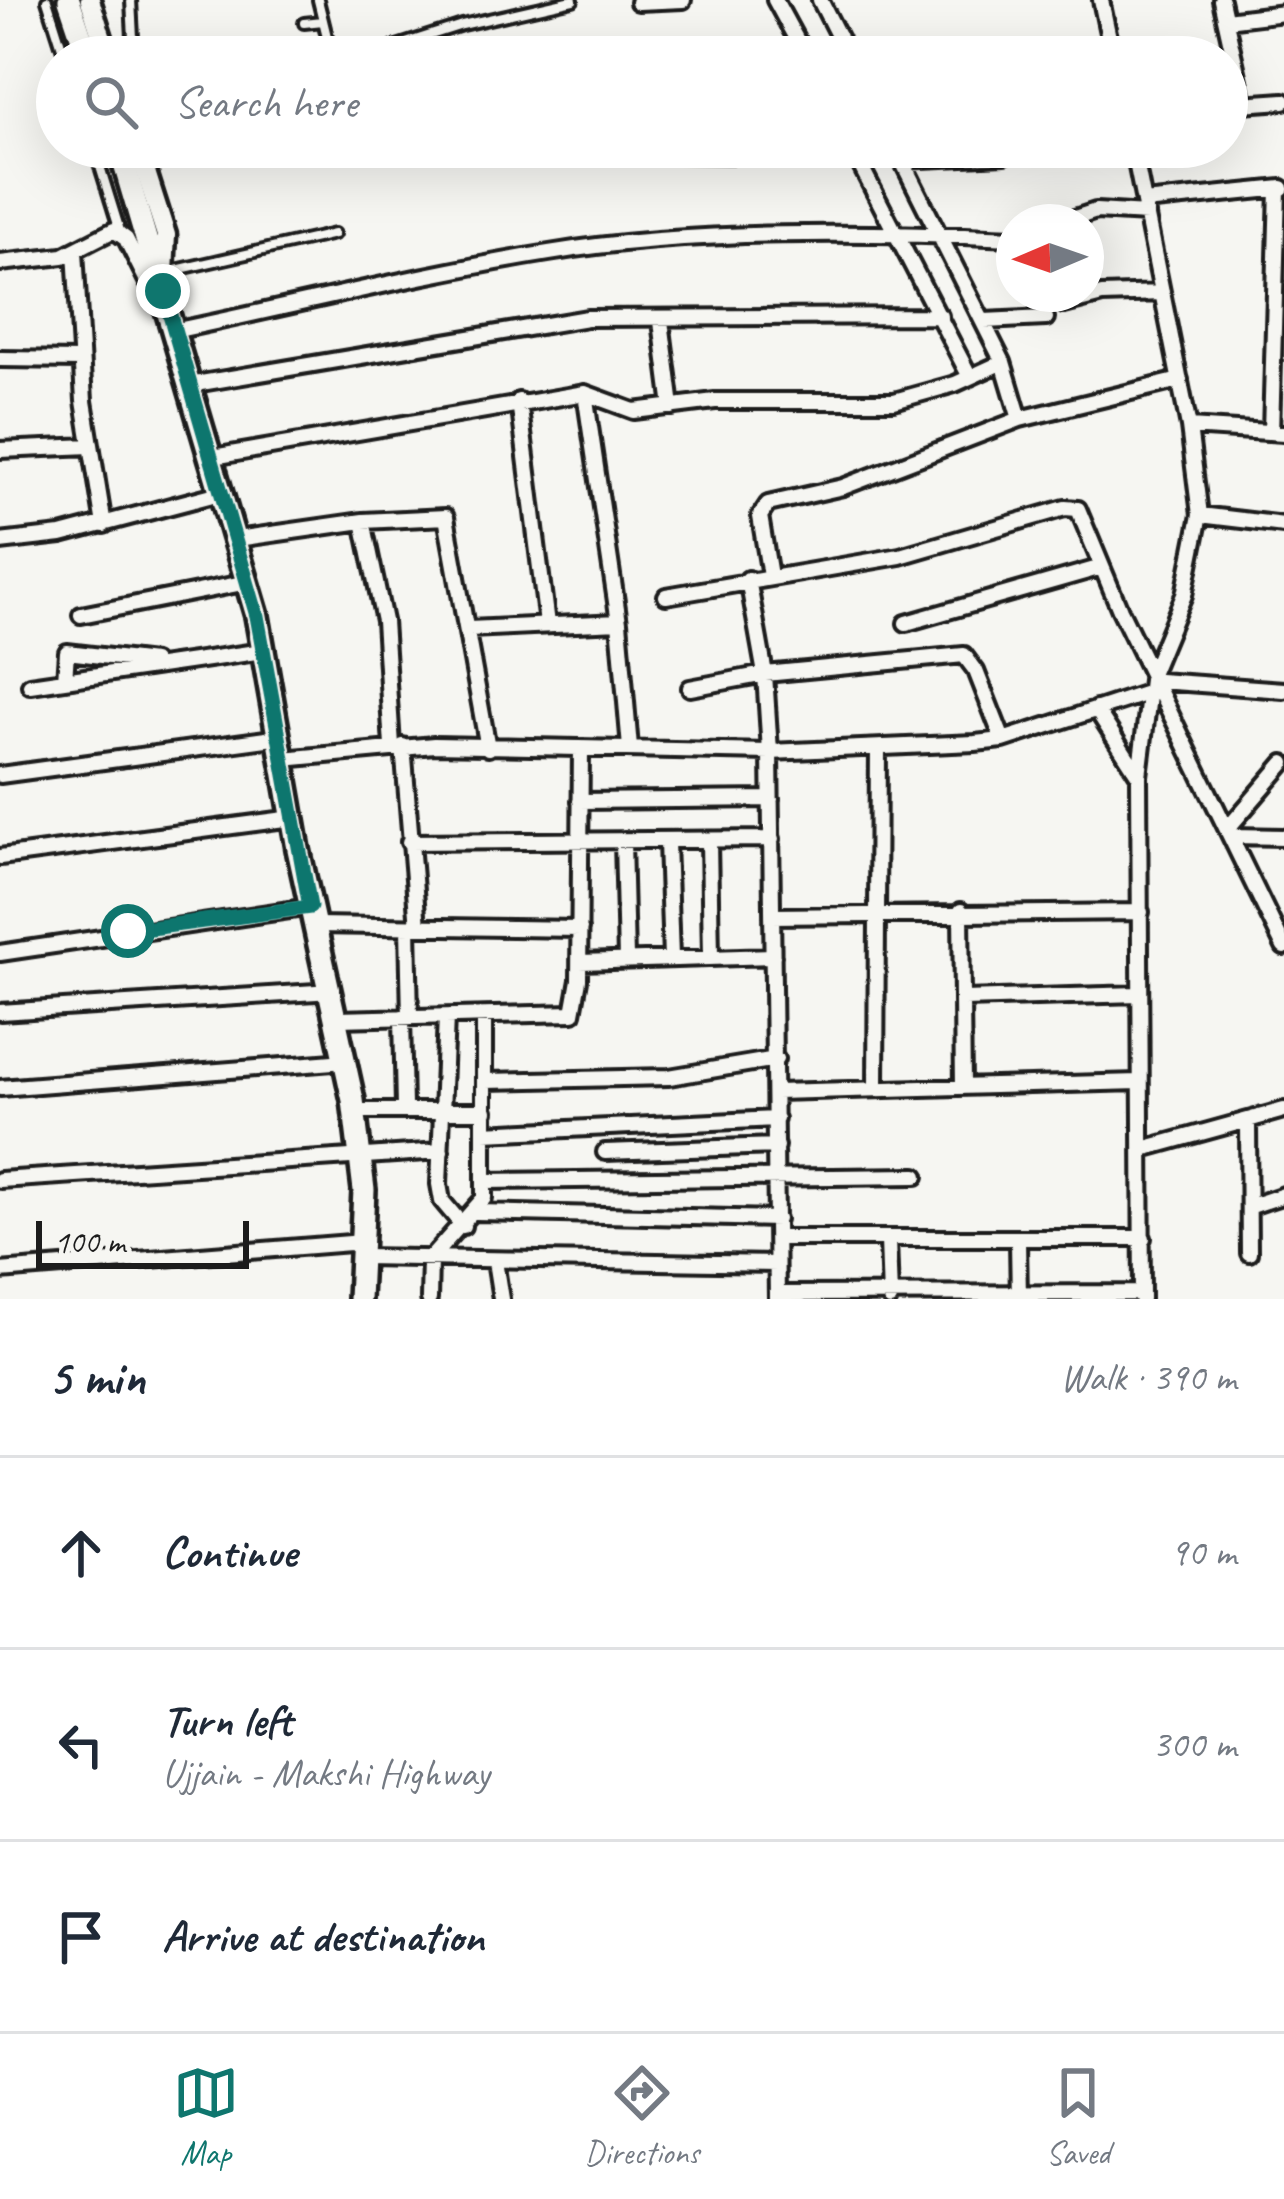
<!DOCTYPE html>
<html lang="en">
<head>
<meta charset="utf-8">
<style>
	body { margin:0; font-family:Caveat,sans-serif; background:#f2f2f3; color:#1f2937 }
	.compass { position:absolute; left:996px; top:204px; width:108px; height:108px; border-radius:50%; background:#fff; box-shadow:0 12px 48px #0002; rotate:268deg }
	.scale { position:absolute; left:36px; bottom:30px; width:213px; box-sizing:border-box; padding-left:12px; border:6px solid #1c1c1c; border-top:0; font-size:33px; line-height:42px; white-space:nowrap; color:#1c1c1c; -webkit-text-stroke:9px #f6f6f2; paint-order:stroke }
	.stop { position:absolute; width:36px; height:36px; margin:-27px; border:9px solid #0f766e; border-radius:50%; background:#fff }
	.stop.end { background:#0f766e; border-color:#fff; box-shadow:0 3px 12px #0008 }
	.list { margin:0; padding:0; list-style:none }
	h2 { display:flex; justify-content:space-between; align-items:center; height:156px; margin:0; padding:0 48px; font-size:51px }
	h2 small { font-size:39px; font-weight:400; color:#747a83 }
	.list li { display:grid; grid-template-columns:78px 1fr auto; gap:36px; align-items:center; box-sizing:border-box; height:192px; padding:0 48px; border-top:3px solid #e0e1e3 }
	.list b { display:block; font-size:45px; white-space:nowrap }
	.list p { margin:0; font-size:39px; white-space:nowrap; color:#747a83 }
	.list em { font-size:39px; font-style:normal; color:#747a83 }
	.icon { flex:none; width:66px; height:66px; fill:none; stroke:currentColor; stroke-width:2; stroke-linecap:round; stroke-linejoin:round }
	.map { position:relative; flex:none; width:1284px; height:1299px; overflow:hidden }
	.search { position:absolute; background:#fff; box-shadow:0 12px 48px #0002; left:36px; right:36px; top:36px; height:132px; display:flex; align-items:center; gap:30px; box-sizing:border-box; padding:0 42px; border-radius:66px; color:#747a83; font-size:45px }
	.sheet { height:732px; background:#fff }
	nav { display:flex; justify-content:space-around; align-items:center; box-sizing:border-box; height:168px; border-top:3px solid #e0e1e3; background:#fff; font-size:33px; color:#747a83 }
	nav a { display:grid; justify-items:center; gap:6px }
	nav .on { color:#0f766e }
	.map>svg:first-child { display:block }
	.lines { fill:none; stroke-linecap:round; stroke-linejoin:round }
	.service-casing { stroke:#1c1c1c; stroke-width:16 }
	.minor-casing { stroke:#1c1c1c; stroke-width:22 }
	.tertiary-casing { stroke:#1c1c1c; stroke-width:27 }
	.secondary-casing { stroke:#1c1c1c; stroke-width:30 }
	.service { stroke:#f6f6f2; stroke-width:8 }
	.minor { stroke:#f6f6f2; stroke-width:14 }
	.tertiary { stroke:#f6f6f2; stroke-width:18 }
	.secondary { stroke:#f6f6f2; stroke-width:21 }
	.route { stroke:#0f766e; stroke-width:15 }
</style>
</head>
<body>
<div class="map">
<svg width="1284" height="1299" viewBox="0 0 1284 1299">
	<rect width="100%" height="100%" fill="#f6f6f2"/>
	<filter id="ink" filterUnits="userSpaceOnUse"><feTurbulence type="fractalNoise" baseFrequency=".00833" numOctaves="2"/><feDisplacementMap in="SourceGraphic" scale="24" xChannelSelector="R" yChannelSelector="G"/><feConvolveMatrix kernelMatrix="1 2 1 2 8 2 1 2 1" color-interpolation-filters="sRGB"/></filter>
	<g filter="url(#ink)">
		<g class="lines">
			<defs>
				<path id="service" d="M47 0 65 57
					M131 0 134 57
					M318 0 332 57
					M304 23 323 21
					M362 57 462 25 573 0
					M94 147 120 231
					M167 272 334 234"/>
				<path id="minor" d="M775 0 806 57
					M820 0 849 57
					M1101 0 1113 57
					M1221 0 1244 103
					M638 2 683 0
					M1226 20 1284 13
					M1227 105 1284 101
					M851 147 970 377
					M895 147 1003 362 1020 419
					M1133 147 1189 427 1200 515 1184 595 1152 672 1139 776 1142 1299
					M678 154 855 156
					M902 160 1004 155
					M1144 202 1282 188
					M1063 222 1096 211 1147 214
					M75 251 84 401 104 525
					M0 263 63 256 114 230 126 239 159 305
					M1064 305 1102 295 1162 293
					M661 321 672 407
					M984 321 1046 318
					M173 331C298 305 423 273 549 253 693 229 868 232 1014 238
					M0 359 81 360
					M189 385 587 318 940 316
					M585 393 619 622 630 748
					M519 401 547 624
					M1189 427 1284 433
					M1271 432 1278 189
					M0 450 90 446
					M213 457 585 393 634 411 715 401H894L955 384 1003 362
					M1200 515 1284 525
					M363 521 384 621 392 746
					M237 539 363 521 446 517 488 748
					M0 542 61 535 224 492
					M770 576 760 516 768 504 843 487 1020 419 1180 380
					M748 579 765 674 770 752 777 1299
					M666 596 900 556 1065 508 1078 509 1120 610 1284 947
					M81 615 248 582
					M906 623 1102 567
					M469 629 619 622
					M65 680 67 652 153 662
					M1159 681 1284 690
					M30 685 263 651
					M690 688 765 674 964 655 976 671 1003 740
					M1096 709 1139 776
					M403 746 418 927
					M283 759 434 745 770 752 975 743 1003 740 1147 693
					M0 775 281 737
					M580 801 771 799
					M1229 827 1284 763
					M1233 836 1284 837
					M623 841 626 959
					M709 841 711 957
					M409 842 772 839
					M667 842 671 958
					M0 857 293 818
					M961 911 963 1087
					M772 916 1141 912
					M315 925 580 929
					M408 927 410 1017
					M0 953 310 907
					M580 962 773 956
					M964 999 1139 994
					M0 1012 332 991
					M402 1017 404 1107
					M446 1017 439 1184 442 1201 463 1226
					M338 1019 573 1013 579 980 581 749
					M485 1081 669 1077 776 1059
					M0 1088 346 1061
					M876 1088 878 748
					M776 1092 1139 1082
					M355 1111H485
					M1248 1122 1249 1253
					M484 1133 776 1119
					M1143 1149 1284 1110
					M605 1152 776 1146
					M0 1180 441 1151
					M486 1181 916 1176
					M1251 1206 1284 1195
					M476 1212 777 1219
					M777 1238H1143
					M888 1239 890 1299
					M1018 1240 1019 1299
					M362 1257 776 1264
					M495 1261 501 1299
					M0 1271 363 1242
					M777 1294 1142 1293
					M429 1299 430 1259 484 1198V1018"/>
				<path id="tertiary" d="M90 0 108 57
					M138 147 166 235 163 291"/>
				<path id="secondary" d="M69 0 88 57
					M119 147 257 616 298 849 353 1100 364 1190 359 1299"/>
			</defs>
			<!-- service casing -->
			<use href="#service" class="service-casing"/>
			<!-- minor casing -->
			<use href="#minor" class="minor-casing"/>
			<!-- tertiary casing -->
			<use href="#tertiary" class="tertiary-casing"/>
			<!-- secondary casing -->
			<use href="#secondary" class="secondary-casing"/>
			<!-- service -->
			<use href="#service" class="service"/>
			<!-- minor -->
			<use href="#minor" class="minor"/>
			<!-- tertiary -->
			<use href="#tertiary" class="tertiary"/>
			<!-- secondary -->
			<use href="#secondary" class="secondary"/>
		</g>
	</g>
	<g class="lines" filter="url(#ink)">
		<!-- route -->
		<path class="route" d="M128 931 310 907 257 616 163 291"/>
	</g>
</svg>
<svg class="compass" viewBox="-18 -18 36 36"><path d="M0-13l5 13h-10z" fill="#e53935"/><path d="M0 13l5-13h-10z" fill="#747a83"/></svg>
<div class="scale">100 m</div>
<div class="stop" style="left:128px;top:931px"></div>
<div class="stop end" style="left:163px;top:291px"></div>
<div class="search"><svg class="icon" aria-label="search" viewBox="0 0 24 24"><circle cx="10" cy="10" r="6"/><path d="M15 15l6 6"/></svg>Search here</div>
</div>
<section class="sheet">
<h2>5 min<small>Walk · 390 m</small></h2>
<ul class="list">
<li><svg class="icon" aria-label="ahead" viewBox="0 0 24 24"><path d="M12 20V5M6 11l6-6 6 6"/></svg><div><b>Continue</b></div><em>90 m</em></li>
<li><svg class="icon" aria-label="left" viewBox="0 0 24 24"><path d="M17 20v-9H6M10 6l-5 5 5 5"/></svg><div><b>Turn left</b><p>Ujjain - Makshi Highway</p></div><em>300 m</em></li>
<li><svg class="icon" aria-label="arrive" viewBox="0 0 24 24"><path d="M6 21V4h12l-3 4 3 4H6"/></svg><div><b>Arrive at destination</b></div></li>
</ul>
</section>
<nav>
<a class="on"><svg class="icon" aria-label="map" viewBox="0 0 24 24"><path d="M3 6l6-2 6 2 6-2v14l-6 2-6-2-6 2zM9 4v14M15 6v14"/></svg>Map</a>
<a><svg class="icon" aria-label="directions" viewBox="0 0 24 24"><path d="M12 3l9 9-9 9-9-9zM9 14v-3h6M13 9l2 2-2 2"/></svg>Directions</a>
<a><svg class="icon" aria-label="saved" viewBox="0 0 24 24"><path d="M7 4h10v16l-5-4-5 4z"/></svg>Saved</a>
</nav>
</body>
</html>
